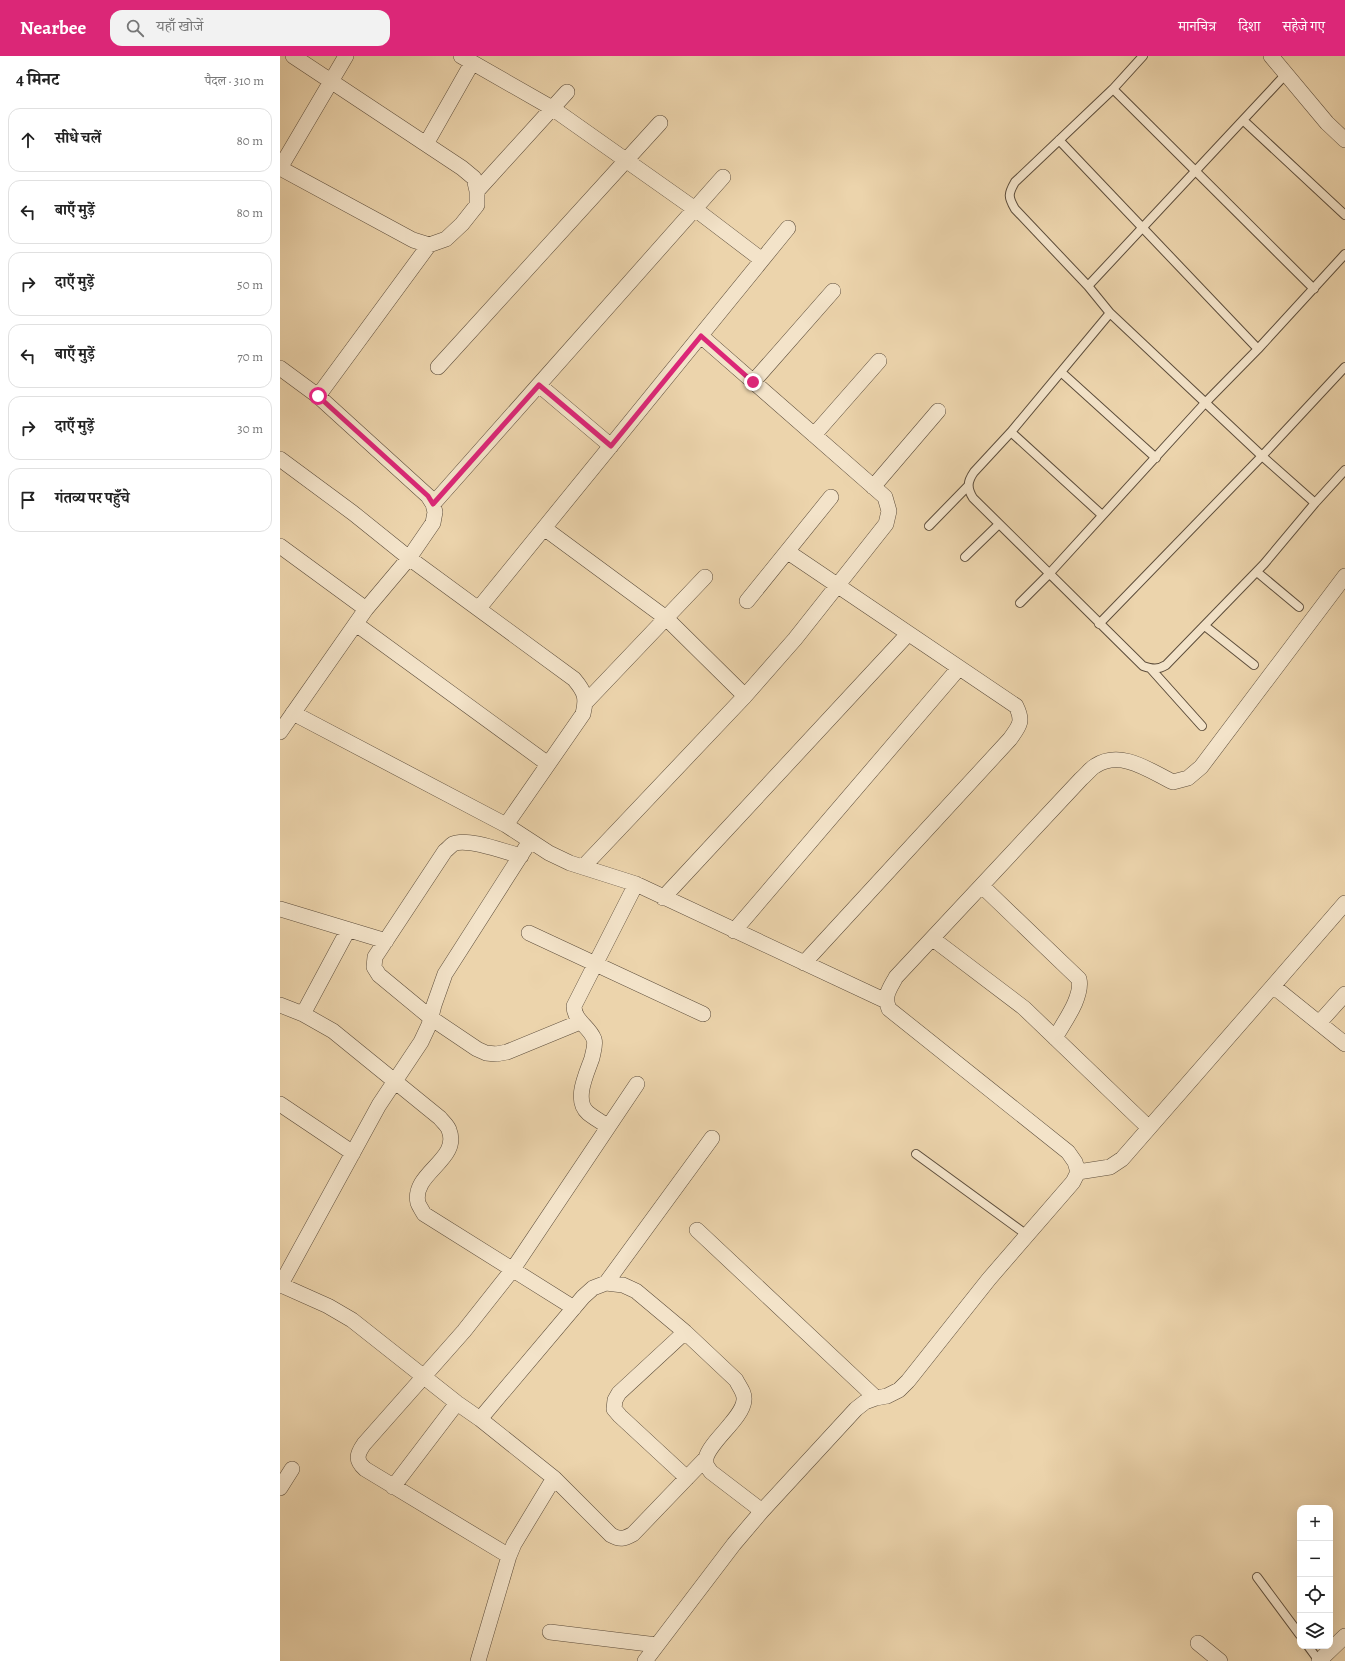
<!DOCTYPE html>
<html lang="hi">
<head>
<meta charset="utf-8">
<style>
	body { margin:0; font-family:Alegreya,"Noto Serif Devanagari",serif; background:#f2f2f2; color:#222 }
	.controls { position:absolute; right:12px; bottom:12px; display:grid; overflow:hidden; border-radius:8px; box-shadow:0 4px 16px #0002 }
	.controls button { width:36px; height:36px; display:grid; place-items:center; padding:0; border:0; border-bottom:1px solid #e0e0e0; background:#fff; color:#222; font:20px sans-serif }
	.stop { position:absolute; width:12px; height:12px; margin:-9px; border:3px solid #db2777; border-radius:50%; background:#fff }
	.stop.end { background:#db2777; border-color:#fff; box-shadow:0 1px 4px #0008 }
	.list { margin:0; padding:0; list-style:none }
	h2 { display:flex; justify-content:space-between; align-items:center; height:52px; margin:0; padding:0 16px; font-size:17px }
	h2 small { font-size:13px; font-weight:400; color:#767676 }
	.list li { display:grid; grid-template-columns:26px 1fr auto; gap:12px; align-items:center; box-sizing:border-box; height:64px; margin:0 8px 8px; padding:0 8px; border:1px solid #e0e0e0; border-radius:12px }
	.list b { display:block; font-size:15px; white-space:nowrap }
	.list em { font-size:13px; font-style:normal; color:#767676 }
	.icon { flex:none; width:22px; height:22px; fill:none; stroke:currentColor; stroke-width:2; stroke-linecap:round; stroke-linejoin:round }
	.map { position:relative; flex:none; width:1065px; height:1605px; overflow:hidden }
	header { display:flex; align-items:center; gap:24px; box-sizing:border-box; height:56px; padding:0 20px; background:#db2777; color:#fff }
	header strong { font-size:19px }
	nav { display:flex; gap:22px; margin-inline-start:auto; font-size:14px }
	.search { width:280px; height:36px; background:#f2f2f2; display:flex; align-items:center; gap:10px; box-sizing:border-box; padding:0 14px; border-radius:12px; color:#767676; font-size:15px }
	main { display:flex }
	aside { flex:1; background:#fff }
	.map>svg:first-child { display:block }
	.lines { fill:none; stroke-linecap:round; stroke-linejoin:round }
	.service-casing { stroke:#5d4d3b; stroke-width:10 }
	.minor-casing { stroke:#5d4d3b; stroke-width:16 }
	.service { stroke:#f3e3c9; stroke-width:8 }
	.minor { stroke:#f3e3c9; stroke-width:15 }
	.route { stroke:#db2777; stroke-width:5 }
</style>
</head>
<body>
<header>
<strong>Nearbee</strong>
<div class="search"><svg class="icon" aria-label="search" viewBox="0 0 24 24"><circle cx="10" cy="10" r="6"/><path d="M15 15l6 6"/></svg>यहाँ खोजें</div>
<nav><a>मानचित्र</a><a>दिशा</a><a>सहेजे गए</a></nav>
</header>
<main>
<aside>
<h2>4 मिनट<small>पैदल · 310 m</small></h2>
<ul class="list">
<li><svg class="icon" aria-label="ahead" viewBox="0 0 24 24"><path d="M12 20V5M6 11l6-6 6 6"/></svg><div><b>सीधे चलें</b></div><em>80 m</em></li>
<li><svg class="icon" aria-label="left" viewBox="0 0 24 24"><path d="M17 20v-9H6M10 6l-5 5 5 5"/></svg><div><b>बाएँ मुड़ें</b></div><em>80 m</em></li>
<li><svg class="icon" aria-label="right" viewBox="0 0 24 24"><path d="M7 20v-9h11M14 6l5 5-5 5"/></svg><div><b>दाएँ मुड़ें</b></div><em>50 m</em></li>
<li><svg class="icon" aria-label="left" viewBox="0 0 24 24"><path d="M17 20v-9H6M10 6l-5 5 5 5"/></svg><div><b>बाएँ मुड़ें</b></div><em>70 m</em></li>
<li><svg class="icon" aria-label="right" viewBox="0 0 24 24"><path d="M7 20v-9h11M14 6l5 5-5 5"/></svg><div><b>दाएँ मुड़ें</b></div><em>30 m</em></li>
<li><svg class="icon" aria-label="arrive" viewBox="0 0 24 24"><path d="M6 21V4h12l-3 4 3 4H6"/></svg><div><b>गंतव्य पर पहुँचे</b></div></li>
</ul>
</aside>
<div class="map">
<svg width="1065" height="1605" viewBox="0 0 1065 1605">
	<rect width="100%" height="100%" fill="#ecd4ac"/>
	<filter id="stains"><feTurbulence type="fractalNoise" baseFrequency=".005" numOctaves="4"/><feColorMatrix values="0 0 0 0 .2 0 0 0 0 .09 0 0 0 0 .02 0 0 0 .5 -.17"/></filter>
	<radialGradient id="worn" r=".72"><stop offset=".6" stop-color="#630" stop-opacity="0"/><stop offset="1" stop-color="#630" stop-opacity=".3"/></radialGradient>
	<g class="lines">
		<defs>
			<path id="service" d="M863 0 833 33 735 126C728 138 728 141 735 153L808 230 830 257 982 400 1035 447
				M833 33 1034 233
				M964 65 1065 159
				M779 84 978 293
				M808 230 1006 18
				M830 257 731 376 694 416C687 426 687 432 693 442L863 610C872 613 878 614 886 609L984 508 1035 447 1065 414
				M781 316 876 402
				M731 376 822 459
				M649 470 688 430
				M685 501 719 468
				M977 516 1019 551
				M740 547 769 518 925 347 978 293 1065 198
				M819 568 982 400 1065 311
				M925 570 974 609
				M871 613 922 670
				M636 1098 747 1179
				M977 1521 1020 1579
				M1028 1590 1039 1605"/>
			<path id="minor" d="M181 0 272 52 415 153 482 204
				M991 0 1047 67 1065 84
				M146 88 192 7
				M0 112 133 184 149 189 166 183 182 168 197 149V135L194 122 182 112 13 0
				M0 112 66 0
				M197 135 287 36
				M158 311 380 67
				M0 312 38 340 148 440 153 448 155 456 153 467 129 502 86 553 0 676
				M473 326 553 235
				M259 329 331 390
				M38 340 149 189
				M534 379 599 305
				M0 403 73 457 129 502 294 623C305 636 307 642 303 658L226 769
				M593 431 658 355
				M153 448 443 121
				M264 472 386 562 465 640
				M0 490 86 553
				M508 496 736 650C744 666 739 670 730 683L524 907
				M467 545 551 441
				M199 552 508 172
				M76 568 268 708
				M306 646 425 521
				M13 657 226 769 269 797 290 807 356 828 606 945
				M241 800C225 796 187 781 173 788 170 790 168 793 165 795L95 901 94 911 99 919 151 962 197 993 206 997 216 998 227 996 300 966
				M303 811 465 640 515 583 606 468 609 455 605 441 421 280
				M702 830 799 923C803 941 784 966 775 982
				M383 842 628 578
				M0 853 106 885
				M454 875 679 612
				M249 877 423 958
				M653 883 744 952 869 1072
				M993 930 1065 847
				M0 949 23 958 53 975 160 1062C163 1066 168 1070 169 1074 181 1104 131 1117 138 1147 139 1150 142 1154 144 1158L294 1252
				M23 958 68 874
				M1039 967 1065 938
				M0 1048 73 1097
				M328 1071C322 1066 314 1062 308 1057 293 1044 307 1017 312 1002 313 996 316 989 314 983 309 970 294 965 294 950L356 828
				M798 1116 830 1111 842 1103 993 930 1065 988
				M417 1174 596 1342
				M326 1227 432 1082
				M1 1229 48 1250 72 1264 177 1347 200 1363 274 1422 331 1479C340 1484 344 1483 353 1478L426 1402
				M0 1230 99 1049 141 986 149 969 154 949 165 918 250 785
				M405 1276 339 1337 335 1344 334 1353 340 1360 407 1422
				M200 1363 303 1241 313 1232 326 1227 343 1229 356 1235 405 1276 456 1324C459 1330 465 1337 464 1344 463 1362 430 1385 426 1402 424 1407 428 1412 431 1416L482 1455
				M113 1431 177 1347
				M0 1432 12 1413
				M229 1500 85 1413C75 1404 77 1398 84 1388L184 1275 233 1213 357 1028
				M270 1576 377 1589
				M918 1587 940 1605
				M198 1605 229 1500 234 1488 274 1422
				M365 1605 454 1488 482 1455 576 1353 585 1346 596 1342 607 1340 619 1334 628 1325 709 1223 793 1126 798 1116 795 1106 788 1096 609 953C603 940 610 932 616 921L801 723C806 719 810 713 815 710 841 693 870 715 893 726L908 722 921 711 1065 520
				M1039 1605 1065 1580"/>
		</defs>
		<!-- service casing -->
		<use href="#service" class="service-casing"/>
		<!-- minor casing -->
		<use href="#minor" class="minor-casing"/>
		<!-- service -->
		<use href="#service" class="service"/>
		<!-- minor -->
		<use href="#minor" class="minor"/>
	</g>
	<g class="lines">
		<!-- route -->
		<path class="route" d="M38 340 148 440 153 448 259 329 331 390 421 280 473 326"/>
	</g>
	<rect width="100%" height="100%" filter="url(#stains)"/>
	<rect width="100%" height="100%" fill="url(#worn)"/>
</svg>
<div class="controls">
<button>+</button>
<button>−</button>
<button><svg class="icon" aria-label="locate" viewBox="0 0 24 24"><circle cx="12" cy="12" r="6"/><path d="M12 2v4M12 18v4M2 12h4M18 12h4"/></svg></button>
<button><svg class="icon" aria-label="layers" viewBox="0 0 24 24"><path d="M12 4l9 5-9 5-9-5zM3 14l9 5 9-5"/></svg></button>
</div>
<div class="stop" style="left:38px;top:340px"></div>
<div class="stop end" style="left:473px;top:326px"></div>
</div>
</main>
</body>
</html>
